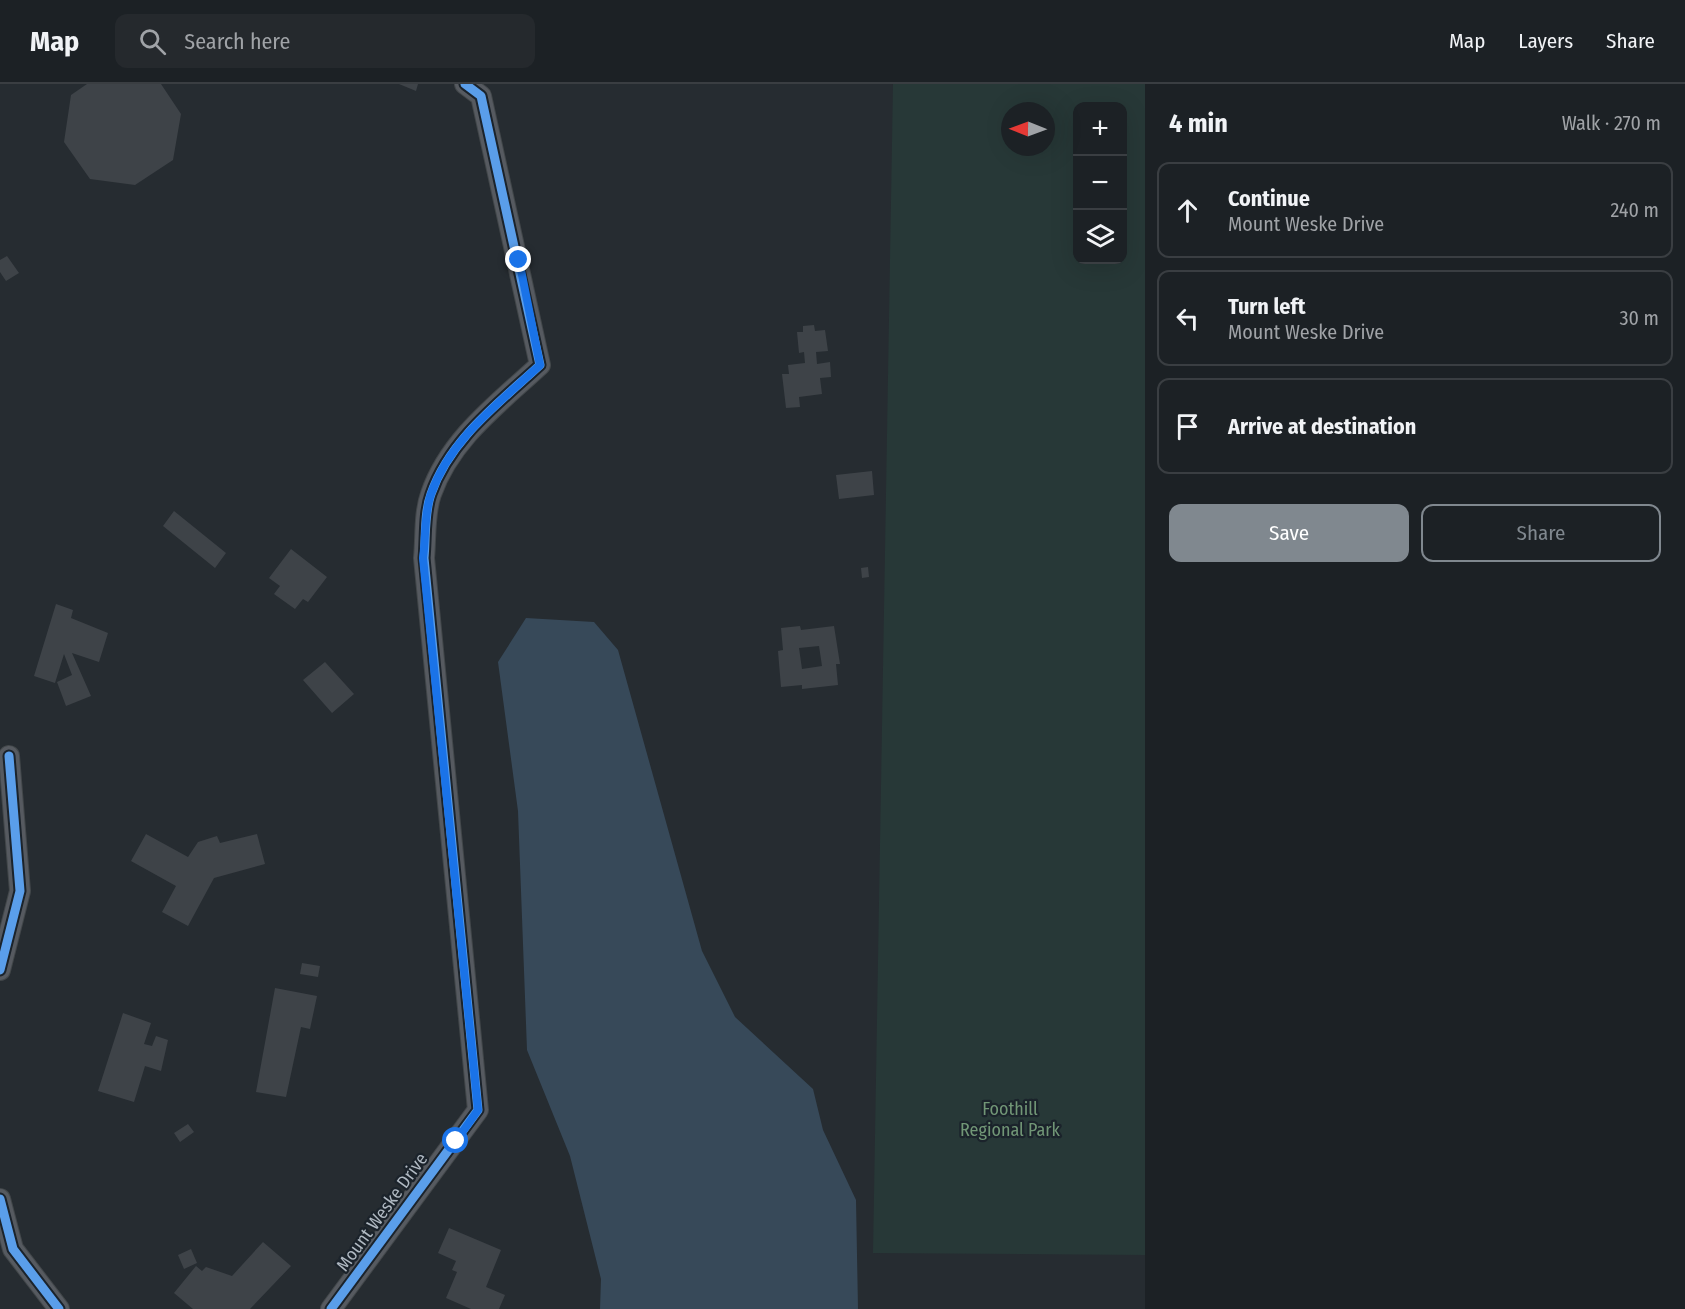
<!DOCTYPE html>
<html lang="en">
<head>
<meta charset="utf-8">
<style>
	body { margin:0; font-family:"Fira Sans Condensed",sans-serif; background:#25292d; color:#f1f3f6 }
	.controls { position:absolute; right:18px; top:18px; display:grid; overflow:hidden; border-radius:12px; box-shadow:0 6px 24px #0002 }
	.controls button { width:54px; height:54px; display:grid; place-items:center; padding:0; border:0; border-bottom:2px solid #3a3e42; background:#1c2125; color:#f1f3f6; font:30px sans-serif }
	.compass { position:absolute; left:1001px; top:18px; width:54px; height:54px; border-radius:50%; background:#1c2125; box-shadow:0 6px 24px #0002; rotate:271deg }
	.stop { position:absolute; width:18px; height:18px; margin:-14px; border:4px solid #1a73e8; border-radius:50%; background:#fff }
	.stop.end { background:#1a73e8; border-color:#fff; box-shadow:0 2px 6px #0008 }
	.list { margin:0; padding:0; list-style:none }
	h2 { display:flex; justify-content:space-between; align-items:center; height:78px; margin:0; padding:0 24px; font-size:26px }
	h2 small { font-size:20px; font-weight:400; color:#a0a3a7 }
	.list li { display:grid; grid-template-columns:39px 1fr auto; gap:18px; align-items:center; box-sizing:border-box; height:96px; margin:0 12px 12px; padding:0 12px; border:2px solid #3a3e42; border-radius:12px }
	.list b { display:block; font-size:22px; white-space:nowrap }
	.list p { margin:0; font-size:20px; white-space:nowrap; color:#a0a3a7 }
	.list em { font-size:20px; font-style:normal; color:#a0a3a7 }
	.actions { display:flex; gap:12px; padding:18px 24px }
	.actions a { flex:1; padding:14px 0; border:2px solid #80888f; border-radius:12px; text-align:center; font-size:21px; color:#80888f }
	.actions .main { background:#80888f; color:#fff }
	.icon { flex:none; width:33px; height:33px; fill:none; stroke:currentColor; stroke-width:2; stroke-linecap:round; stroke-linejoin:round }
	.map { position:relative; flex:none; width:1145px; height:1225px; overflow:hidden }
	header { display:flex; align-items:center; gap:36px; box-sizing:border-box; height:84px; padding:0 30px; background:#1c2125; border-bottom:2px solid #3a3e42 }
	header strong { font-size:28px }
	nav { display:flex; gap:33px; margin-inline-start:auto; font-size:21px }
	.search { width:420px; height:54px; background:#25292d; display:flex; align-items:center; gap:15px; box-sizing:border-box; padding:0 21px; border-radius:12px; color:#a0a3a7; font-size:22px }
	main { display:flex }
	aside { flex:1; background:#1c2125 }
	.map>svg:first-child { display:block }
	.green { fill:#273837; fill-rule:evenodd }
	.water { fill:#374959 }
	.building { fill:#3e4348; fill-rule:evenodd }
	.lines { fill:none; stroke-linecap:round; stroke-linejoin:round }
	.minor-casing { stroke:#42474a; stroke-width:22 }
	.minor { stroke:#565a60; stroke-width:20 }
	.cycleway-casing { stroke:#1b232b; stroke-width:13 }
	.cycleway { stroke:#5a9eea; stroke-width:9 }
	.route { stroke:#1a73e8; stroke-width:8 }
	.labels { text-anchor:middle; stroke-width:4.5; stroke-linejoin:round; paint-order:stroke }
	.park-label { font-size:18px; fill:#719676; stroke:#1b232b }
	.street-label { font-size:18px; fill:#b0b9c2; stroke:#1b232b }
</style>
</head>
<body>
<header>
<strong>Map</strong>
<div class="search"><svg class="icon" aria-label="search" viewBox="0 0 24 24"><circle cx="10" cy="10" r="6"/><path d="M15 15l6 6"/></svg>Search here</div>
<nav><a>Map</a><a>Layers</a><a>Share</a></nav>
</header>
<main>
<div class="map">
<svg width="1145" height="1225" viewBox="0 0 1145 1225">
	<rect width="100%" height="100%" fill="#262c31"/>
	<!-- green -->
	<path class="green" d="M893 0H1145V1171L873 1169ZM1078 22H1122V176H1078ZM1010 27H1046V63H1010Z"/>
	<!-- water -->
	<path class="water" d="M526 534 594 538 618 566 702 867 735 933 813 1005 823 1046 856 1116 858 1225H600L601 1195 570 1072 527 966 518 727 498 578Z"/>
	<!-- building -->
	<path class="building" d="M87 0H161L181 30 173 76 135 101 90 95 64 58 71 11Z
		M399 0H418L416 7Z
		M7 172 19 189 6 197 0 188V176Z
		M814 241 815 247 825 246 828 267 816 268 817 280 830 278 831 293 820 294 822 310 799 313 800 323 786 324 782 290H789L788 281 805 279 804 268 799 269 797 248H803V242Z
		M872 387 874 411 839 415 836 391Z
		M174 427 226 469 215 484 163 442Z
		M291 465 327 493 308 518 303 515 295 525 274 510 280 502 269 494Z
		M868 483 869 493 862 494 861 484Z
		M56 520 73 526 71 534 108 549 99 578 72 569 91 612 66 622 57 598 72 591 64 570 55 599 34 592Z
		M800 542 801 546 834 542 840 580H836L838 601 802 605V601L781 603 778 567 783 566 781 544ZM819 562 822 582 802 585 799 564Z
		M325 578 354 610 332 629 303 596Z
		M146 750 188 773 198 758 217 752 220 759 257 750 265 780 214 794 188 842 162 828 176 802 131 777Z
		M302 879 320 882 318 893 300 890Z
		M275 904 317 912 310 945 301 943 286 1013 256 1008Z
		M123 929 151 939 144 960 152 962 156 952 168 956 161 987 145 982 134 1018 98 1007Z
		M188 1040 194 1048 180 1058 174 1049Z
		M449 1144 501 1166 486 1203 505 1211 499 1225H471L446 1214 457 1188 452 1186 456 1177 438 1169Z
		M263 1158 291 1182 250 1225H193L174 1209 196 1182 202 1187 206 1183 232 1192Z
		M191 1165 197 1179 184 1185 178 1171Z"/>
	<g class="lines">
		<defs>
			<path id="minor" d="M0 886 20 807 9 672
				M0 1115 13 1165 59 1225
				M331 1225 478 1026 424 474C426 454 424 429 431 410 450 355 499 319 540 281L481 12 465 0"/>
		</defs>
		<!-- minor casing -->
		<use href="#minor" class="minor-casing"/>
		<!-- minor -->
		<use href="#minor" class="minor"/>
		<defs>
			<path id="cycleway" d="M0 886 20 807 9 672
				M0 1115 13 1165 59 1225
				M331 1225 478 1026 424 474C426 454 424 429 431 410 450 355 499 319 540 281L481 12 465 0"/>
		</defs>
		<!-- cycleway casing -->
		<use href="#cycleway" class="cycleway-casing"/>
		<!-- cycleway -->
		<use href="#cycleway" class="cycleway"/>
	</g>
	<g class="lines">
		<!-- route -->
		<path class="route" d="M456 1057 478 1026 423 474C426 454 424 429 431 410 450 355 499 319 540 281L519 176"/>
	</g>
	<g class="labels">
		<!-- park labels -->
		<g class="park-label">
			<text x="1010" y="1031">Foothill<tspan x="1010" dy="21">Regional Park</tspan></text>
		</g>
		<!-- street labels -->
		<g class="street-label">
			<text transform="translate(382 1128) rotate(-54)" y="6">Mount Weske Drive</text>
		</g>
	</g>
</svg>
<div class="controls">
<button>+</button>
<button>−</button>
<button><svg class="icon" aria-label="layers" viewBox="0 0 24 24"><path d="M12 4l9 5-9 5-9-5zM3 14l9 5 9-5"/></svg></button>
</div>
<svg class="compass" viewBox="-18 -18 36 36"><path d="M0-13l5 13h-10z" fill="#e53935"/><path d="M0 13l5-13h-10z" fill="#a0a3a7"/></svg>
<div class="stop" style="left:456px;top:1057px"></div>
<div class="stop end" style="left:519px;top:176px"></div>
</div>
<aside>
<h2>4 min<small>Walk · 270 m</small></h2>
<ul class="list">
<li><svg class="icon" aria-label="ahead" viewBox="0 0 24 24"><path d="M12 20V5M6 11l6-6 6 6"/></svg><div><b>Continue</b><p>Mount Weske Drive</p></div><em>240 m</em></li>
<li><svg class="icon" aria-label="left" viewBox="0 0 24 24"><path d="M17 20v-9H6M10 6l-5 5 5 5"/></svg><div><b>Turn left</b><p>Mount Weske Drive</p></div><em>30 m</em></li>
<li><svg class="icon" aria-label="arrive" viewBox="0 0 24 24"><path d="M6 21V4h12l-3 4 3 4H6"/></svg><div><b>Arrive at destination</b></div></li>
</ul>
<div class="actions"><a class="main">Save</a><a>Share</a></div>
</aside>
</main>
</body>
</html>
